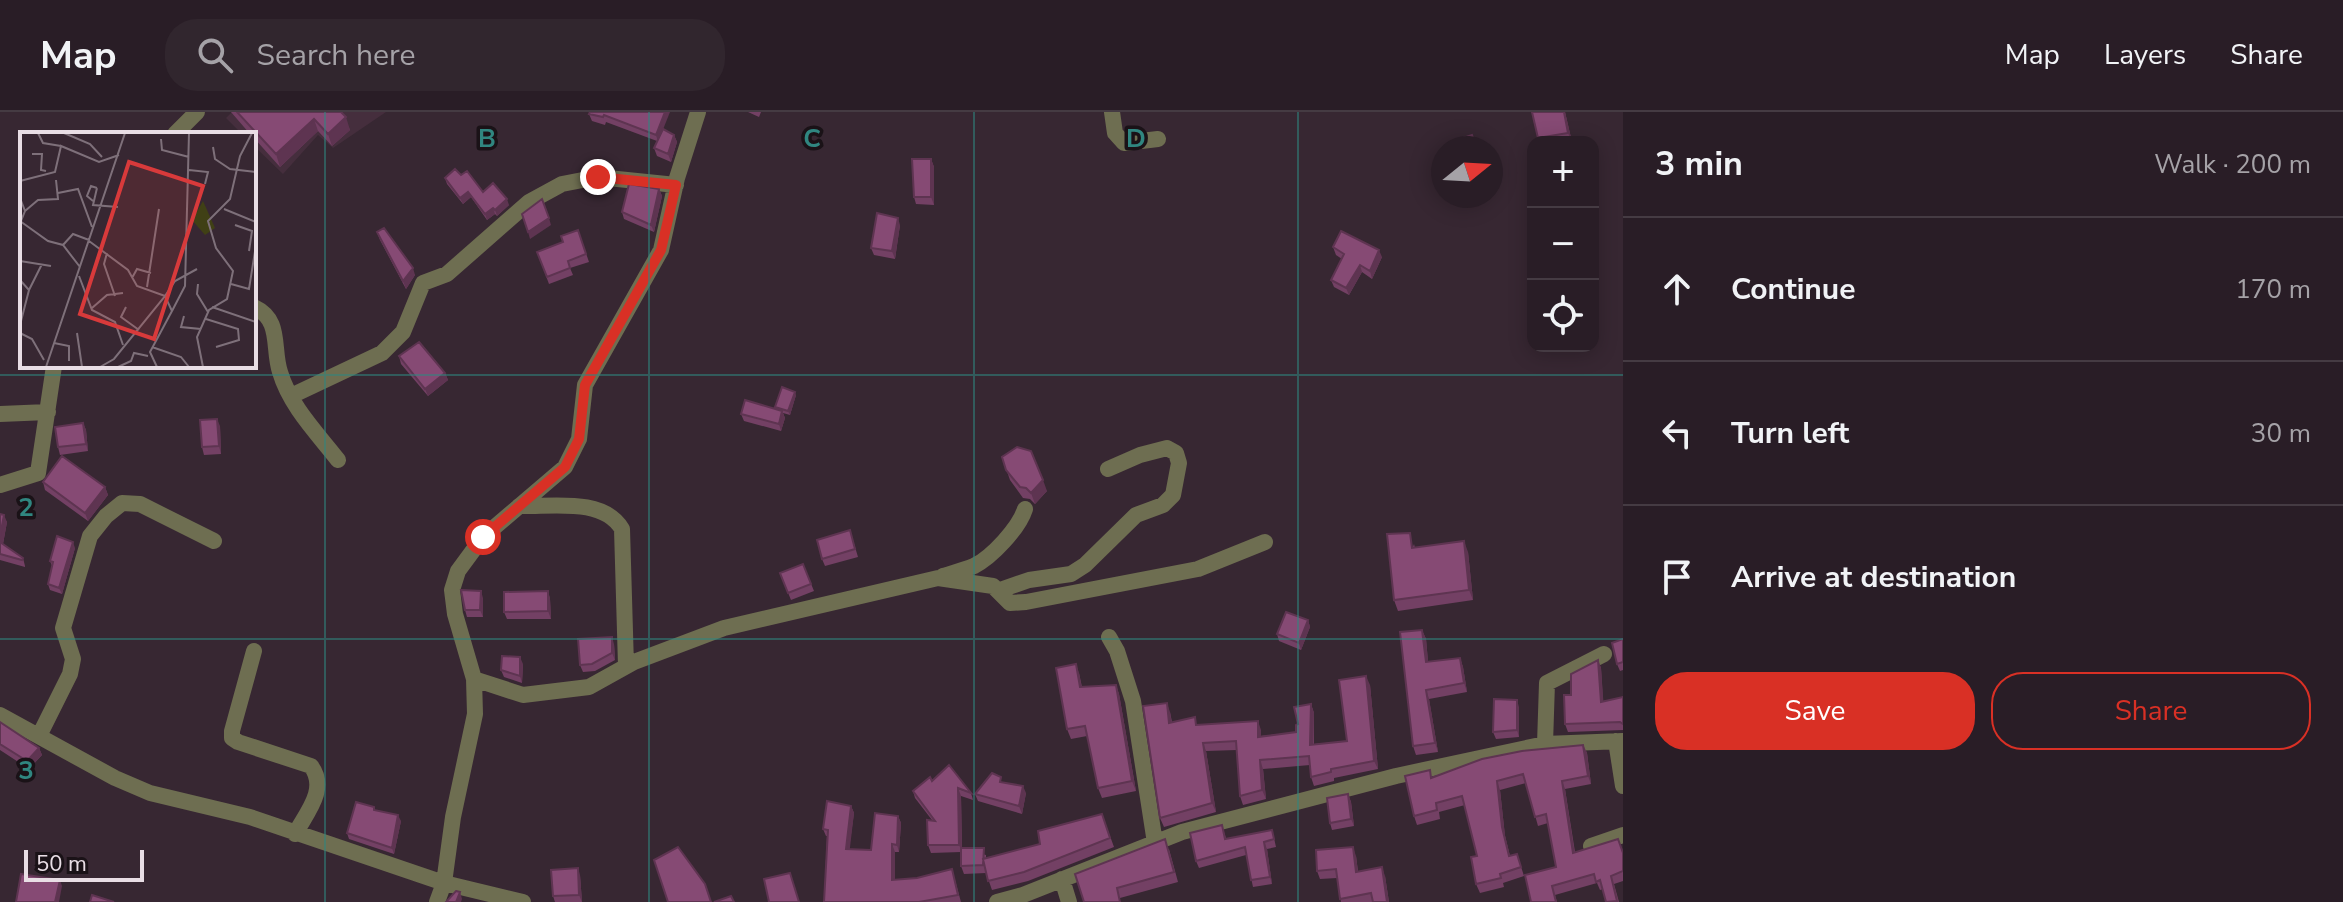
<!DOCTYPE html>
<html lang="en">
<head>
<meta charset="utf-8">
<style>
	body { margin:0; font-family:"Nunito Sans",sans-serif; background:#31262e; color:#f1f3f6 }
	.controls { position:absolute; right:24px; top:24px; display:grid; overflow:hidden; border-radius:16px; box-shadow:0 4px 20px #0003 }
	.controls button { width:72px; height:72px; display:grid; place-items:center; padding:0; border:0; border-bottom:2px solid #453b43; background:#291d26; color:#f1f3f6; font:40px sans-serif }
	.compass { position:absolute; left:1431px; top:24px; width:72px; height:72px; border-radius:50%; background:#291d26; box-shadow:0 4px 20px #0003; rotate:72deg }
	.scale { position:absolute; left:24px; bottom:20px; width:120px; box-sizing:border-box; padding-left:8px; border:4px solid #e9dee5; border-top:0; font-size:22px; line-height:28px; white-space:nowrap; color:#e9dee5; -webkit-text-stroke:6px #1a1217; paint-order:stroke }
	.stop { position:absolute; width:24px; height:24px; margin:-18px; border:6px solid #d93025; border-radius:50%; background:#fff }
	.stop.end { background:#d93025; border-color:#fff; box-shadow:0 2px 8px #0008 }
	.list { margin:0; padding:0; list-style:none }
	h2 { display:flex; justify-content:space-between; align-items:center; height:104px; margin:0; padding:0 32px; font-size:34px }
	h2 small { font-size:26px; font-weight:400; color:#a5a2a7 }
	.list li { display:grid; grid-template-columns:52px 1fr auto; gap:24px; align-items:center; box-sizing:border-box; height:144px; padding:0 32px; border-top:2px solid #453b43 }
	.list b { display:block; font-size:30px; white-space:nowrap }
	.list em { font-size:26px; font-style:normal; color:#a5a2a7 }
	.actions { display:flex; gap:16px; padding:24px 32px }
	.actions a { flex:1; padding:18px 0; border:2px solid #d93025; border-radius:32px; text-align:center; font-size:28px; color:#d93025 }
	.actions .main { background:#d93025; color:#fff }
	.icon { flex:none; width:44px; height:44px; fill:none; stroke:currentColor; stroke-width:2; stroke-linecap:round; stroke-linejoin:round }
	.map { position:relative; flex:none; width:1623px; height:790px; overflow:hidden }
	header { display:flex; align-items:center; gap:48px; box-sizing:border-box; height:112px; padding:0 40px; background:#291d26; border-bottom:2px solid #453b43 }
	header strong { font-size:38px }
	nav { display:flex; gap:44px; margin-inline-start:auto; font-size:28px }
	.search { width:560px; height:72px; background:#31262e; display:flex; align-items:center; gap:20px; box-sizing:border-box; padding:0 28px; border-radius:32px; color:#a5a2a7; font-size:30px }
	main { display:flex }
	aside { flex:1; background:#291d26 }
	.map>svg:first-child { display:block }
	.built { fill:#452e3d }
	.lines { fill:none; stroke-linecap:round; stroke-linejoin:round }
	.minor { stroke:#6e6e51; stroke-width:16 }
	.wall { fill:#734064 }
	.shaded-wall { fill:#5e3451 }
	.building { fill:#864a74; stroke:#5e3451; stroke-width:2 }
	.route { stroke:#d93025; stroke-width:10 }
	.grid { fill:none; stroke:#308680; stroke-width:2; stroke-opacity:0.55 }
	.inset-road { fill:none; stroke:#7e707a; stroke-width:2 }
	.view { fill:#d83a3b; fill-opacity:0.15; stroke:#d83a3b; stroke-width:4 }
	.inset-edge { fill:none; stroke:#e9dee5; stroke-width:4 }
	.grid-label { font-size:26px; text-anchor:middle; font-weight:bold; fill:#308680; stroke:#1a1217; stroke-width:7; stroke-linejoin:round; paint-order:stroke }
</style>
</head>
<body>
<header>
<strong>Map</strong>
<div class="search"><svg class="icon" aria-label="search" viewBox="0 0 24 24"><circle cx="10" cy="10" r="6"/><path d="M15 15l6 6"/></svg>Search here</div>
<nav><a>Map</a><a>Layers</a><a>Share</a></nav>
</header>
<main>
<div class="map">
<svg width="1623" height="790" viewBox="0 0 1623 790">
	<rect width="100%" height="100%" fill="#372732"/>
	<!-- built -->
	<path class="built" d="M232 0H386L333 36 318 23 283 62 254 34V22H242L226 6Z"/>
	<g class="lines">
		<!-- minor -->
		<path class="minor" d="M1112 0 1115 21 1124 31 1158 27
			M175 22 197 0
			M254 195C282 208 272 235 280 260 290 294 317 321 338 348
			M291 284 382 241 403 220 423 171 447 162 529 90 562 72 598 65 676 73
			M0 302 48 300
			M0 373 38 361 54 254
			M519 394C551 395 603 385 622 417L626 554
			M943 464C953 461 964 458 974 454 992 445 1019 416 1025 397
			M1000 478 1029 468 1071 462 1085 453 1136 403 1163 393 1173 383 1179 351 1176 341 1167 336 1140 343 1108 357
			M1109 525 1117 539 1133 589 1155 731
			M254 539 232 619V626L238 630 311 654C328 677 307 700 295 722
			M474 567 523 583 589 575 634 550 724 516 938 466 993 474 1010 491 1026 490 1198 457 1265 430
			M0 603 115 666 150 681 250 705 444 771 437 790
			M39 624 70 562 73 547 63 516 90 424 106 404 122 391 140 392 214 429
			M1616 629 1623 674
			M1545 632 1547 571 1604 542
			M1591 734 1623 723
			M1062 767 1069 790
			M523 790 444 771 453 705 475 602 474 567 455 502 452 478 458 459 483 425 565 355 579 327 585 273 661 138 677 66 698 0
			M997 790 1023 783 1182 720 1396 664 1545 632 1623 629"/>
	</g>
	<!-- wall -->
	<path class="wall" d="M231 0H341L350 18 332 34 318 19 280 55 254 26V22H250Z
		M590 0 663 17 674 23 677 30 671 50 657 44 654 36 657 29 606 10 605 13 592 9 589 2Z
		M748 0H761L759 5Z
		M1565 0 1572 30H1539L1538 26Z
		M931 47 934 55V93L916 92 914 85Z
		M461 63 483 80 509 93 497 104 495 102 487 108 471 85 463 92 447 72 445 66Z
		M659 77 662 84 654 120 624 107 622 100Z
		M900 113 895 147 874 143 871 136Z
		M578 118 589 150 570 156 573 163 549 172 537 140 563 130Z
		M377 120 415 163 406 177 380 128Z
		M1333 135 1382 145 1372 167 1362 160 1349 183 1334 175 1331 168 1342 147 1336 143Z
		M399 244 445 261 448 268 428 284 401 252Z
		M796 283 790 303 783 301 785 306 781 319 744 309 741 302 776 297 775 295Z
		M83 311 86 318 88 339 60 343 58 335Z
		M220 314 221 342 204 343 202 335Z
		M1002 345 1047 379 1035 392 1030 387 1023 386 1010 368Z
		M43 370 105 375 108 383 88 409 45 378Z
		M0 402 7 410 3 432 23 446 25 454V455L0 448Z
		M850 418 858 445 825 454 822 447Z
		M1414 432 1415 436 1468 440 1473 488 1398 499 1394 488Z
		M75 436 62 482 50 478 48 472 52 454 50 449Z
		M803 452 814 479 791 488 780 461Z
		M548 479 550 487 551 507H507L504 500Z
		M483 486V505H467L465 498Z
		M1308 508 1310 515 1301 538 1279 529 1277 522Z
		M1422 518 1426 527 1428 550 1460 546 1463 555 1467 580 1429 587 1438 640 1416 643 1413 634Z
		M1623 527V558L1620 559 1617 552Z
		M614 532 615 548 595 559 583 560 580 553Z
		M1598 548 1601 556 1603 589 1623 585V618L1568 620 1565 612Z
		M523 552 522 571 504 565 501 558Z
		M1079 561 1082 575 1116 573 1119 582 1136 679 1102 686 1098 676 1087 624 1071 627 1067 617Z
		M1370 573 1378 657 1334 666V669L1314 674 1311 665 1310 653 1263 657 1266 687 1243 693 1240 684 1237 638 1206 639 1216 700 1164 715 1160 706 1170 600 1172 610 1261 618V624L1296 620 1298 612 1311 592 1314 601V632L1347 629Z
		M1519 595V625L1496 627 1493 620Z
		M0 610 39 636 42 643 29 657 0 638Z
		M1583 633 1587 641 1591 672 1565 677 1575 740 1623 741V769L1614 772 1619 790H1606L1603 777 1600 778 1597 771 1555 783 1557 790H1531L1556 755 1548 711 1538 714 1526 671 1500 678 1505 724 1510 744 1517 742 1524 764 1503 771 1504 775 1480 781 1476 772 1477 744 1465 693 1439 700 1440 707 1417 713 1414 704 1433 665Z
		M932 669 971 681 973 688 961 684 962 736 986 743V746L1040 732 1102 702 1114 735 1028 769 992 778 986 761 964 762 961 754V740L931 741 928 733 932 708 915 686 913 679Z
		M1026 681 1022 702 978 689 975 682Z
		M1348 682 1351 690 1354 714 1332 718 1330 711Z
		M851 694 854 701 849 737 871 738 898 704 901 711 899 740H895V768L917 766 952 757 961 790H824L827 724H826L823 717Z
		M376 698 401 709 394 742 349 727 347 721Z
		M1224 720 1226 726H1274L1276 735 1267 737 1272 772 1253 775 1246 743 1199 756 1196 749Z
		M1169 737 1178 770 1120 786 1084 790Z
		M1356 744 1358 759 1385 764 1389 790H1341L1337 766 1320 767 1317 759Z
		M580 763 582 790H555L553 784Z"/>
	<!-- shaded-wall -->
	<path class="shaded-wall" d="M665 0H670L658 30 656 23Z
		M1564 0H1565L1572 30 1568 21Z
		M346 5 350 18 332 34 328 22Z
		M314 7 318 19 280 55 276 42Z
		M674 23 677 30 671 50 668 42Z
		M931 47 934 55V93L931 85Z
		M659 77 662 84 654 120 651 113Z
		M468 80 471 85 463 92 460 86Z
		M507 87 509 93 497 104 495 98Z
		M493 96 495 102 487 108 485 102Z
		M549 106 551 113 530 127 528 120Z
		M898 106 900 113 895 147 892 139Z
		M255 135 258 143 254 147V137Z
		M1379 138 1382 145 1372 167 1370 159Z
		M1360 153 1362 160 1349 183 1346 176Z
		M413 156 415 163 406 177 403 169Z
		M445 261 448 268 428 284 425 277Z
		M795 280 796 283 790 303 788 299Z
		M782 299 785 306 781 319 779 312Z
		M217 307 220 314 221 342 219 334Z
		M83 311 86 318 88 339 86 332Z
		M1043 368 1047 379 1035 392 1031 381Z
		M105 375 108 383 88 409 85 401Z
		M4 403 7 410 2 437 0 432V424Z
		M1464 429 1468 440 1473 488 1469 478Z
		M73 430 75 436 62 482 59 476Z
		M481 479 483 486V505L480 498Z
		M548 479 550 487 551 507 548 499Z
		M1308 508 1310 515 1301 538 1299 531Z
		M1422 518 1426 527 1429 559 1426 550Z
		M612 525 614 532 615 548 612 541Z
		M520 545 523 552 522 571 520 564Z
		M1460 546 1463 555 1467 580 1464 571Z
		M1598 548 1601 556 1604 598 1601 590Z
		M1076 552 1079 561 1083 585 1080 575Z
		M1366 564 1370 573 1378 657 1374 649Z
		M1116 573 1119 582 1136 679 1132 669Z
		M1426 578 1429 587 1438 640 1435 631Z
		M1517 588 1519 595V625L1517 618Z
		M1167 591 1170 600 1173 620 1169 611Z
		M1311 592 1314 601 1313 642 1310 633Z
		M1258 609 1261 618V633L1258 625Z
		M1203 631 1206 639 1216 700 1212 691Z
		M1583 633 1587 641 1591 672 1588 664Z
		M39 636 42 643 29 657 27 649Z
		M1260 648 1263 657 1266 687 1262 678Z
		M1497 669 1500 678 1505 724 1512 753 1502 715Z
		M1562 669 1565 677 1576 750 1573 741Z
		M1023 674 1026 681 1022 702 1019 694Z
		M958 676 961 684 962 740 959 733Z
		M1348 682 1351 690 1354 714 1351 707Z
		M851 694 854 701 849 744 846 737Z
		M398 703 401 709 394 742 392 736Z
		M898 704 901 711 899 740 897 733Z
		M1264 730 1267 737 1272 772 1270 765Z
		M892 732 895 740V775L892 768Z
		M1353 735 1356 744 1359 769 1356 760Z
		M1382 755 1385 764 1389 790H1387Z
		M578 756 580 763 582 790 579 783Z
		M60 768 62 774 59 790H55Z
		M460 780 462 787 461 790H456Z"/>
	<!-- building -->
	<path class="building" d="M237 0H341L346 5 328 22 314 7 276 42Z
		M590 0H665L656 23 604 3 603 5 589 2Z
		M1532 0H1564L1568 21 1538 26Z
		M663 17 674 23 668 42 654 36Z
		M1472 23 1476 36H1453L1451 30Z
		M912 47H931V85H914Z
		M455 57 461 63 467 59 483 80 493 71 507 87 495 98 493 96 485 102 468 80 460 86 445 66Z
		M629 72 659 77 651 113 622 100Z
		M542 87 549 106 528 120 522 102Z
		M877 101 898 106 892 139 871 136Z
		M384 116 413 156 403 169 377 120Z
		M578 118 586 142 568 149 570 156 547 165 537 140 563 130 561 124Z
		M1341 119 1379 138 1370 159 1360 153 1346 176 1331 168 1344 142 1333 135Z
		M419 230 445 261 425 277 399 244Z
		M782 275 795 280 788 299 775 295Z
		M745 288 782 299 779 312 741 302Z
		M217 307 219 334 202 335 200 308Z
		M83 311 86 332 58 335 55 315Z
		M1017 335 1031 339 1043 368 1031 381 1026 376 1020 375 1006 358 1002 345Z
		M62 344 105 375 85 401 43 370Z
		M0 402 4 403 0 424Z
		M850 418 855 437 822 447 817 428Z
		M1410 421 1412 436 1464 429 1469 478 1394 488 1387 422Z
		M57 424 73 430 59 476 48 472 53 450 50 449Z
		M0 430 23 446 22 448 0 442Z
		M803 452 811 472 788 481 780 461Z
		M461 478 481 479 480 498H465Z
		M548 479V499L504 500V480Z
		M1286 500 1308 508 1299 531 1277 522Z
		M1422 518 1426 550 1460 546 1464 571 1426 578 1435 631 1413 634 1400 520Z
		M612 525V541L592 552 580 553 578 527Z
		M1623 527V550L1617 552 1612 531Z
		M502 544 520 545V564L501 558Z
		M1598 548 1601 590 1623 585V612L1620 610 1565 612 1564 583H1571V562Z
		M1076 552 1080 575 1116 573 1132 669 1098 676 1085 614 1067 617 1056 556Z
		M1366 564 1374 649 1331 657V660L1311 665 1309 644 1260 648 1262 678 1240 684 1236 629 1203 631 1212 691 1160 706 1143 594 1167 591 1169 611 1195 605 1196 613 1258 609V625L1296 620V613L1298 612 1294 595 1311 592 1310 633 1347 629 1339 568Z
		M1494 587 1517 588V618L1493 620Z
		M0 610 39 636 27 649 0 632Z
		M1583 633 1588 664 1562 669 1573 741 1618 727 1623 741V759L1611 764 1617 789 1606 790 1600 768 1596 770 1594 762 1552 774 1556 790H1531L1525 763 1556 755 1546 702 1535 705 1523 662 1497 669 1502 715 1509 744 1517 742 1521 755 1500 762 1501 766 1476 772 1471 745 1477 744 1462 684 1436 691 1437 698 1414 704 1405 664 1430 658 1431 666 1482 647 1522 639Z
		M949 653 971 681 958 676 959 733H928L927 708 935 709 913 679 930 665 932 669Z
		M992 661 1001 665 1000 670 1023 674 1019 694 975 682Z
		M1348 682 1351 707 1330 711 1327 686Z
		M827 689 851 694 846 737 871 738 875 701 898 704 897 733 892 732V768L917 766 952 757 958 783 919 790H824L828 718 823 717Z
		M356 690 374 695V698L398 703 392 736 347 721Z
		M1102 702 1110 726 1024 760 988 769 983 747 1040 732 1038 719Z
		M1222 713 1225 727 1272 718 1274 727 1264 730 1270 765 1251 768 1245 735 1196 749 1190 721Z
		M1165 727 1174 760 1117 776 1120 790H1084L1075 762Z
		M678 735 705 772 711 790H668L654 748Z
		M1353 735 1356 760 1382 755 1387 790H1373L1371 781 1340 787 1336 757 1317 759 1316 738Z
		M961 736H984L983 753 961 754Z
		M578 756 579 783 553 784 551 758Z
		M790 761 799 790H769L764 767Z
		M21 762 60 768 55 790H16Z
		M456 779 460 780 456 790H446Z
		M92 783 114 790H90Z
		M731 784 734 790H714Z"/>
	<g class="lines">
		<!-- route -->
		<path class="route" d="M483 425 565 355 579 327 585 273 661 138 676 73 598 65"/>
	</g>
	<!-- grid -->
	<path class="grid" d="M325 0V790M649 0V790M974 0V790M1298 0V790M0 263H1623M0 527H1623"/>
	<!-- overview -->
	<g transform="translate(20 20)">
		<rect width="236" height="236" fill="#372732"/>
		<path d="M183 69 195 96 185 103 172 88Z" fill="#404015"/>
		<path class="inset-road" d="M18 1 23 11 41 14M44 1 70 12 82 25M141 7 142 18 169 25M193 15 195 27 210 37 236 40M12 22H22L21 38 26 39M169 38 188 40 185 52M0 49 35 40 41 14 79 30 99 23M77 56 73 73 98 75M38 61 58 57 72 95M0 66 5 79 1 89M73 69 67 64 71 54 77 56M204 77 236 90M5 79 18 68 38 67 36 48M0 89 28 109 43 113 60 135M215 93 232 99 229 119M69 109 108 138 117 154 145 164 155 149 177 137M43 113 53 102 69 108M87 121 84 132 95 164M0 129 31 134M59 144 72 178 95 190 103 213M112 146 117 137 131 141M0 148 9 158 0 193M178 152 177 162 188 180M211 152 229 157 236 113M127 155 139 77M9 158 22 132M106 175 101 185 119 198M192 175 236 190M72 176 87 163 103 161M152 179 165 154 169 1M164 184 161 195 181 197M186 187 218 197 219 208 196 215M0 201 12 207 24 228M57 201 62 235M34 211 49 214V229M132 215 161 225 169 235M26 235 105 1M80 235 94 227 145 164 152 179 130 220 137 235M98 235 111 229 114 221 128 224M183 235 177 205 189 178 207 167 213 139 196 116 188 89 210 67 220 24 232 1"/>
		<path class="view" d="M109 30 183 54 134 207 60 182Z"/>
		<rect width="236" height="236" class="inset-edge"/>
	</g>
	<g class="grid-label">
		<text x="487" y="35">B</text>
		<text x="812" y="35">C</text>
		<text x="1136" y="35">D</text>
		<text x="26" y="404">2</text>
		<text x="26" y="667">3</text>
	</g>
</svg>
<div class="controls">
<button>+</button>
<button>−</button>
<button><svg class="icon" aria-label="locate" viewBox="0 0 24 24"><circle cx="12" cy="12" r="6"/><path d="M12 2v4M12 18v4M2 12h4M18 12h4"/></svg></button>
</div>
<svg class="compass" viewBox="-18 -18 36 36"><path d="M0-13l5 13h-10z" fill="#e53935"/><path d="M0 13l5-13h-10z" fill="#a5a2a7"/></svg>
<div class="scale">50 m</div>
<div class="stop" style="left:483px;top:425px"></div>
<div class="stop end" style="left:598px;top:65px"></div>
</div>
<aside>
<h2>3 min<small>Walk · 200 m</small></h2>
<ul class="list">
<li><svg class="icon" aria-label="ahead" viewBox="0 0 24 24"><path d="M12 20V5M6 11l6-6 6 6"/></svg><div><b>Continue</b></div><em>170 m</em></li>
<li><svg class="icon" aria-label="left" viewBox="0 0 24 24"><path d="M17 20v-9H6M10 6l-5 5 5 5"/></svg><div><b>Turn left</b></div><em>30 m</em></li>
<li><svg class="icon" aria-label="arrive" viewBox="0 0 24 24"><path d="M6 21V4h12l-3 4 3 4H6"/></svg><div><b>Arrive at destination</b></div></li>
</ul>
<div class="actions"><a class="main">Save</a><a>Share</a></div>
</aside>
</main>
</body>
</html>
